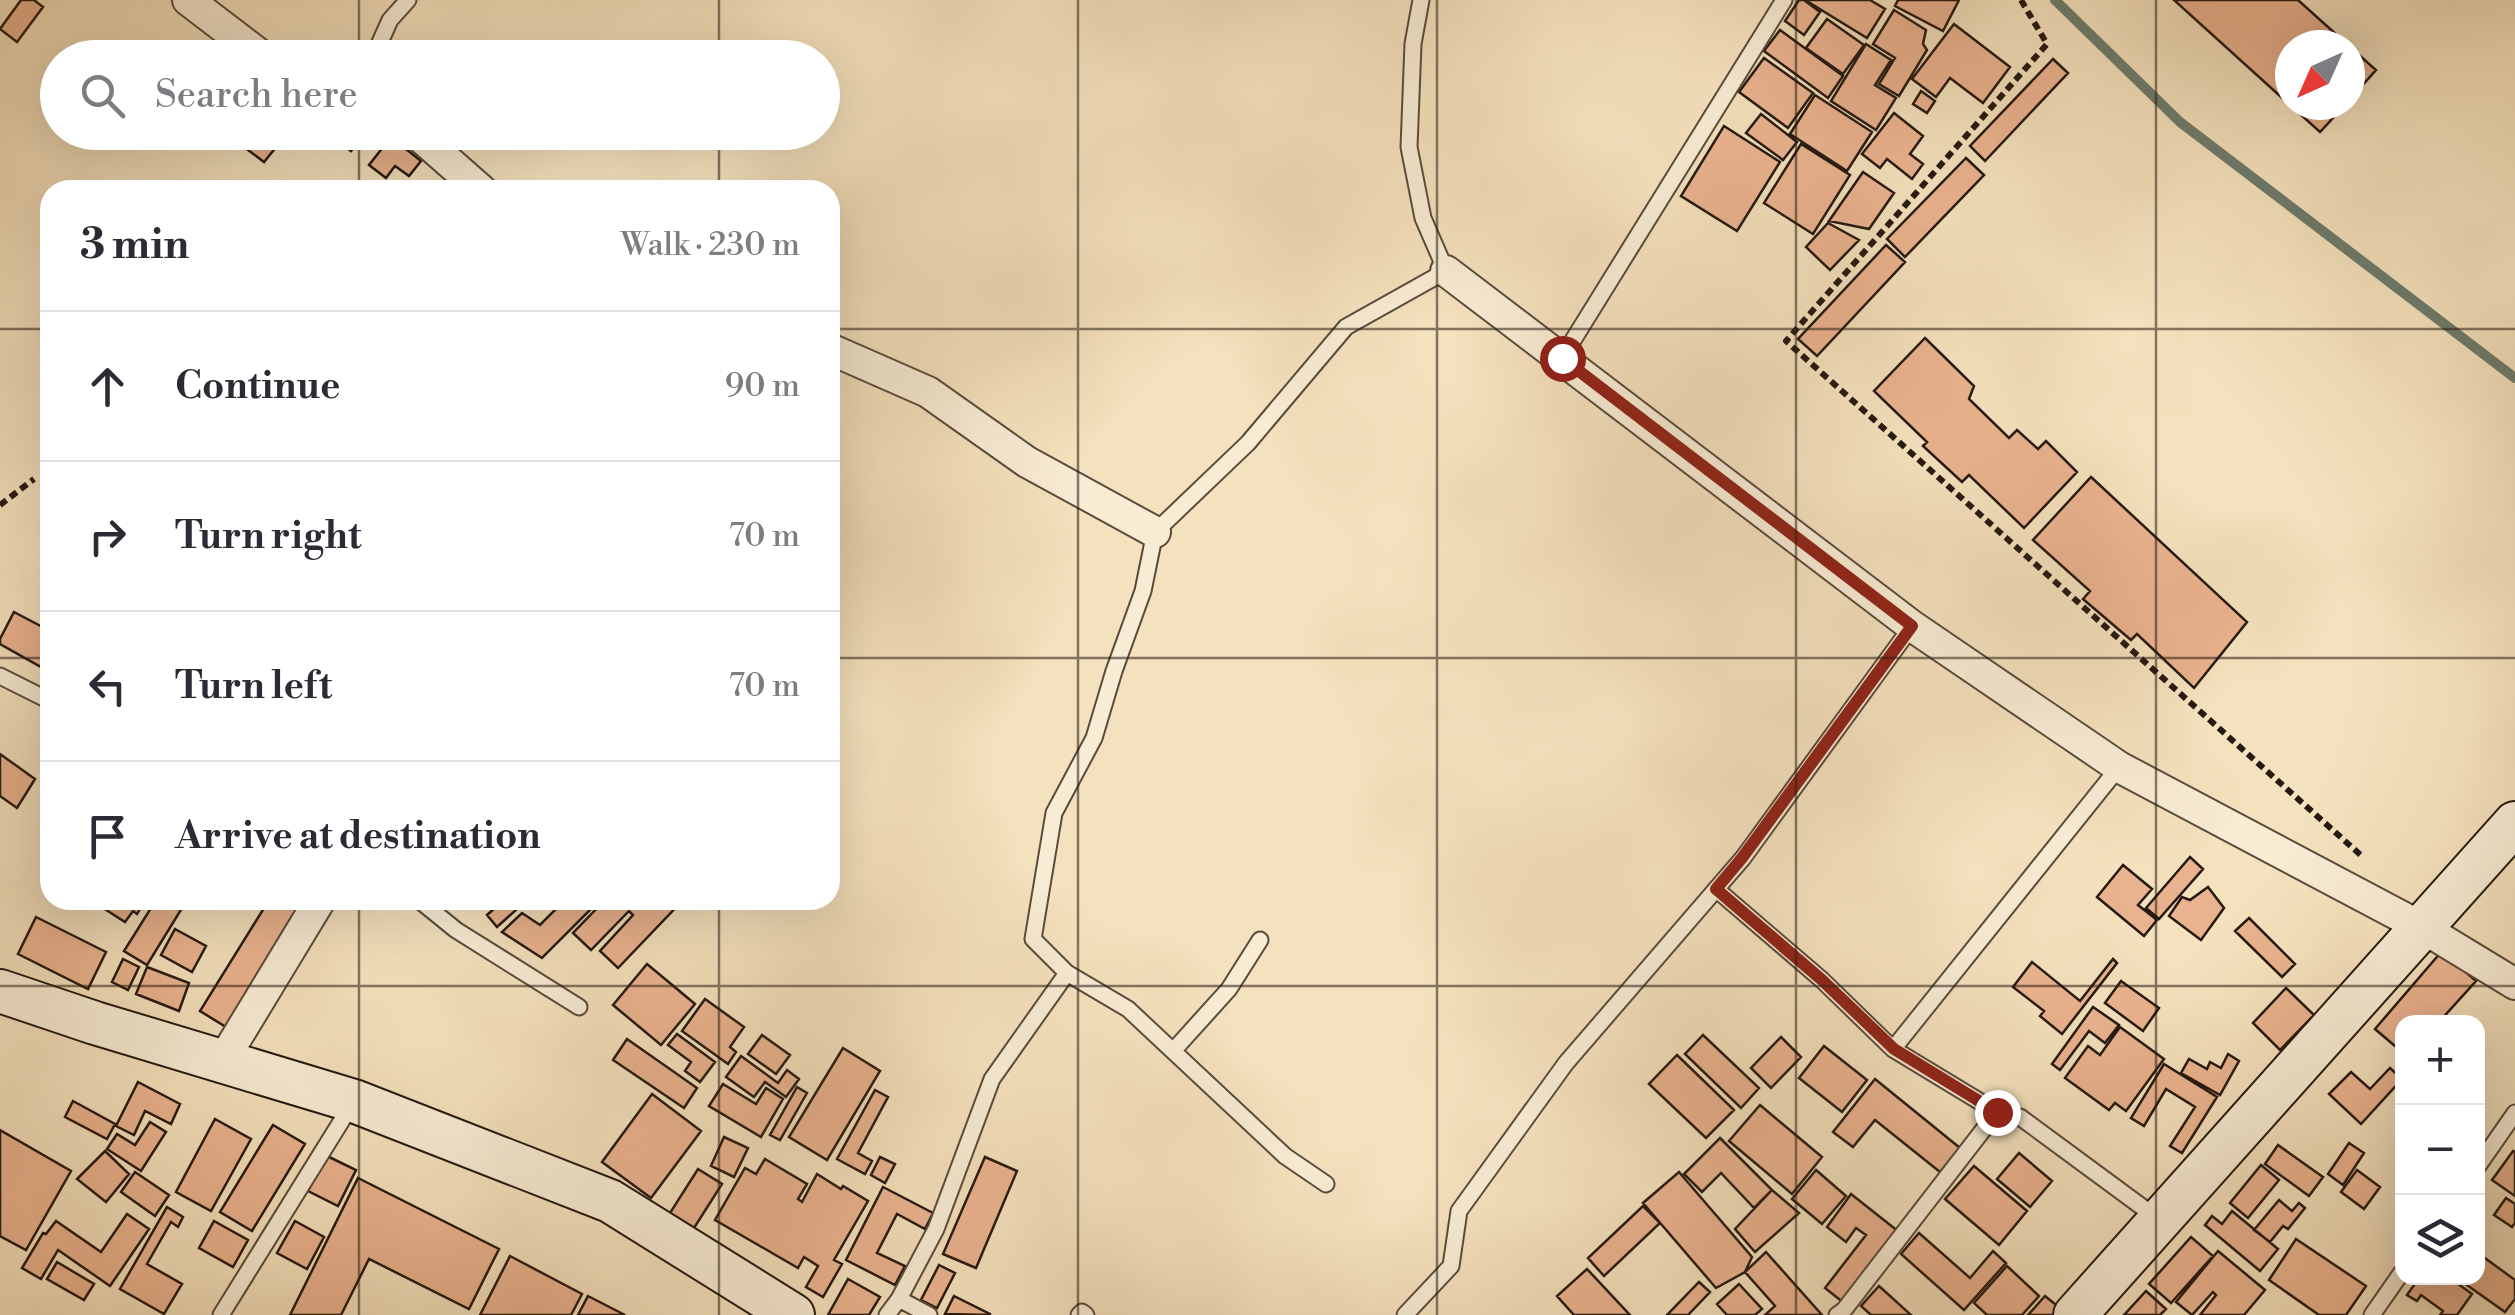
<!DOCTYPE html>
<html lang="en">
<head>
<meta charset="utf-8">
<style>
	body { margin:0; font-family:"Libre Bodoni",serif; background:#f7f7f7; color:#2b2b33 }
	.controls { position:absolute; right:30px; bottom:30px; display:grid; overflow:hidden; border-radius:20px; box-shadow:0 10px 40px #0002 }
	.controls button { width:90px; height:90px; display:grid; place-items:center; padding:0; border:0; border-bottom:2px solid #e1e1e2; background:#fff; color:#2b2b33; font:50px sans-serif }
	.compass { position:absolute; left:2275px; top:30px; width:90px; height:90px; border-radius:50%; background:#fff; box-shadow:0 10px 40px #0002; rotate:225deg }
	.stop { position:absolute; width:30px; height:30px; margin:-22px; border:8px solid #8f2418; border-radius:50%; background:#fff }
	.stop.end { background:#8f2418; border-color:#fff; box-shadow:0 2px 10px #0008 }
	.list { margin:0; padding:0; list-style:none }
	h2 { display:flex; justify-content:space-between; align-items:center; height:130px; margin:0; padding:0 40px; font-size:42px }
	h2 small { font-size:32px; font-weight:400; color:#7c7c81 }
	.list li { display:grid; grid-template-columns:65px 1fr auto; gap:30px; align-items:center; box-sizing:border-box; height:150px; padding:0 40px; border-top:2px solid #e1e1e2 }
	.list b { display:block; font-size:38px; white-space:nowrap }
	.list em { font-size:32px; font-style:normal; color:#7c7c81 }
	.icon { flex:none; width:55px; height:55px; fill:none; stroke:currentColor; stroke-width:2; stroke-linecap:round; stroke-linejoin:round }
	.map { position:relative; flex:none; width:2515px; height:1315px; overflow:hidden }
	.search { position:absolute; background:#fff; box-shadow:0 10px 40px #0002; left:40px; top:40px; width:800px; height:110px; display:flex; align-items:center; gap:25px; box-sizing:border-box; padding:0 35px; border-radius:55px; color:#7c7c81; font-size:38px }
	.panel { position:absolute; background:#fff; box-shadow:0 10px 40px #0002; left:40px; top:180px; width:800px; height:730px; border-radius:30px }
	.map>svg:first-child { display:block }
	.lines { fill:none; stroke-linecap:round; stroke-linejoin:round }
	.stream { stroke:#6d7c6d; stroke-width:10 }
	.building { fill:#eab38f; stroke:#251911; stroke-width:2.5 }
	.lane-casing { stroke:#594b3c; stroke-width:19 }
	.street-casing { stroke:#594b3c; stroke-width:34 }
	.secondary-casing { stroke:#251911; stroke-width:46 }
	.path { stroke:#251911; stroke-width:6; stroke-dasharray:8 5; stroke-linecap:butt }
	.lane { stroke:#f8ecd4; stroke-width:15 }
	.street { stroke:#f8ecd4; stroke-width:30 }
	.secondary { stroke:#f8ecd4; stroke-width:42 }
	.route { stroke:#8f2418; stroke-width:12 }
	.grid { fill:none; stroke:#251911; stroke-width:2.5; stroke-opacity:0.55 }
</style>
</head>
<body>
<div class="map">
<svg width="2515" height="1315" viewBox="0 0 2515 1315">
	<rect width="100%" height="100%" fill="#f4e1bd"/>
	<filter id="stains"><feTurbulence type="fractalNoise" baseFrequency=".002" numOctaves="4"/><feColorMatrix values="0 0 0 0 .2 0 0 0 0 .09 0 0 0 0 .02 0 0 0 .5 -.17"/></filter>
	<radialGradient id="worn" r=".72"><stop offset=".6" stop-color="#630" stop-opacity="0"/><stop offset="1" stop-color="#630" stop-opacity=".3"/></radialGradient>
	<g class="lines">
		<!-- stream -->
		<path class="stream" d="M2055 0 2180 122 2515 378"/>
	</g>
	<!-- building -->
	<path class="building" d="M21 0H34L43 7 17 42 0 29Z
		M1799 0H1804L1820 12 1804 35 1785 21Z
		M1805 0H1870L1885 9 1867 38Z
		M1898 0H1959L1943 31 1895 6Z
		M2174 0H2298L2348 45H2290V105Z
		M1894 10 1926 30 1923 44 1927 50 1899 96 1879 84 1895 58 1873 44Z
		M1827 19 1864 45 1843 74 1806 48Z
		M1954 24 2010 67 1983 103 1950 78 1936 97 1912 79Z
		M1780 30 1843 76 1828 98 1764 51Z
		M1866 44 1891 60 1875 85 1896 98 1876 130 1831 101Z
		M2350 47 2376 70 2350 99Z
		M1764 58 1813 93 1788 128 1739 92Z
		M2053 59 2068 73 1985 161 1970 146Z
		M1921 91 1935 101 1927 113 1913 104Z
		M1815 95 1872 132 1847 171 1790 134Z
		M2290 105H2345L2320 132Z
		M1894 113 1923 136 1910 154 1923 164 1912 179 1887 159 1880 168 1862 154Z
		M1761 114 1797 142 1783 160 1746 133Z
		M1724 126 1780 162 1737 231 1681 196Z
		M242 132H259L277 146 264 162 236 141Z
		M347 132H365L351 151 340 143Z
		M391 137 421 161 409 176 395 166 386 178 369 165Z
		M1801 144 1850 175 1813 234 1764 203Z
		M1966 158 1984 175 1905 257 1887 239Z
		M1863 172 1894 193 1869 229 1829 221Z
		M1828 223 1859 240 1830 270 1806 247Z
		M1886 245 1905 262 1817 356 1798 339Z
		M1925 338 1974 386 1969 399 2009 438 2017 430 2038 449 2046 441 2077 472 2024 528 1969 475 1962 482 1923 446 1927 442 1874 391Z
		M2091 477 2247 622 2194 688 2137 634 2131 640 2083 599 2090 591 2033 540Z
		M14 612 50 631V672L0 644V639Z
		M0 754 35 779 17 808 0 796Z
		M2190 857 2203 869 2159 919 2146 908Z
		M2123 865 2152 889 2138 905 2157 920 2144 936 2097 897Z
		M2208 887 2224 908 2201 940 2169 916 2182 897 2190 900Z
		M104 900H145L137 914 133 911 125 922 100 906Z
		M156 900H187L147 965 124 951Z
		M269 900H305L226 1027 200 1011Z
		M504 900H527L497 927 487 915Z
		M565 900H588L594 906 542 958 502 932 522 913 540 925Z
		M605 900H683L618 968 600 951 633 915 629 911 591 950 573 933Z
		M36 917 106 952 88 989 18 954Z
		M2249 918 2295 964 2282 977 2235 931Z
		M175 929 206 946 192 972 161 955Z
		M2442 951 2476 981 2439 1022H2402V1052L2375 1029Z
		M123 959 139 967 128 990 112 982Z
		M2113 959 2117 963 2062 1034 2040 1016 2044 1011 2013 987 2032 962 2080 1001Z
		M647 964 695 1004 661 1045 613 1005Z
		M147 967 189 983 179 1011 136 994Z
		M2121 981 2159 1008 2143 1031 2105 1003Z
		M2286 988 2314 1015 2280 1050 2253 1023Z
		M705 999 744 1027 730 1047 736 1052 728 1064 682 1031Z
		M2093 1007 2119 1025 2105 1043 2089 1031 2060 1070 2052 1064Z
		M2120 1027 2164 1059 2126 1111 2115 1103 2109 1110 2065 1078 2088 1046 2100 1055Z
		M677 1034 715 1062 700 1082 685 1071 691 1062 668 1045Z
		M762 1035 790 1055 776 1074 748 1054Z
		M1703 1035 1759 1088 1741 1108 1685 1054Z
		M1781 1037 1801 1057 1771 1088 1751 1068Z
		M627 1039 697 1088 684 1108 613 1060Z
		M1824 1046 1867 1080 1842 1112 1799 1078Z
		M843 1048 880 1071 827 1160 789 1137Z
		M2228 1054 2239 1061 2220 1095 2181 1073 2189 1059 2207 1069 2210 1062 2221 1068Z
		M1677 1055 1734 1110 1706 1138 1649 1084Z
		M741 1056 778 1083 787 1070 799 1079 786 1097 765 1082 754 1097 726 1077Z
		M2164 1064 2217 1097 2182 1153 2170 1146 2195 1107 2166 1089 2144 1126 2131 1118Z
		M2390 1068 2402 1079 2361 1124 2329 1094 2351 1072 2370 1089Z
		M1875 1079 1960 1148 1940 1172 1875 1120 1853 1147 1833 1132Z
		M138 1082 180 1104 171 1124 145 1111 134 1135 116 1126Z
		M723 1084 756 1104 766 1088 783 1099 761 1137 709 1106Z
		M797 1087 807 1093 780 1140 770 1135Z
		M875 1090 888 1097 858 1153 872 1161 865 1174 837 1159Z
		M652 1094 701 1131 651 1198 602 1162Z
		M73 1101 115 1124 107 1139 65 1117Z
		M1760 1105 1822 1157 1792 1194 1729 1141Z
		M215 1119 251 1139 211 1211 176 1192Z
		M150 1122 166 1132 141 1171 107 1149 117 1134 135 1145Z
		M273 1125 305 1144 252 1231 220 1212Z
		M0 1130 71 1171 26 1250 0 1236Z
		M724 1137 748 1148 734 1177 711 1166Z
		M1720 1138 1772 1190 1754 1208 1721 1173 1702 1192 1684 1174Z
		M2349 1143 2364 1153 2343 1185 2328 1174Z
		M2278 1145 2323 1177 2309 1196 2265 1164Z
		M105 1151 129 1174 106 1202 77 1179Z
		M2513 1151 2515 1152V1196L2492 1180Z
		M2019 1153 2052 1181 2030 1207 1997 1179Z
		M325 1155 356 1170 338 1206 308 1191Z
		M880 1157 895 1164 885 1183 871 1175Z
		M985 1157 1017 1171 976 1268 943 1254Z
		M765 1159 807 1184 798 1199 802 1202 817 1174 841 1189 843 1186 868 1201 834 1260 842 1264 823 1297 806 1287 818 1266 804 1257 798 1268 715 1220 745 1168 756 1174Z
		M2261 1165 2279 1180 2248 1218 2230 1203Z
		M1974 1166 2027 1211 1999 1245 1945 1199Z
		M698 1169 722 1184 694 1228 670 1213Z
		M1816 1170 1846 1196 1822 1224 1792 1199Z
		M2357 1170 2380 1187 2364 1209 2341 1192Z
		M135 1172 169 1195 155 1216 121 1192Z
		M1679 1172 1752 1257 1745 1272 1716 1288 1643 1203Z
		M358 1178 499 1249 469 1309 369 1259 341 1315H290Z
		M883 1187 933 1213 925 1229 897 1214 877 1253 905 1266 895 1285 846 1260Z
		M1772 1190 1799 1213 1755 1252 1735 1229Z
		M1851 1194 1899 1232 1844 1303 1825 1288 1866 1235 1856 1228 1846 1242 1827 1227Z
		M2506 1198 2515 1204V1223L2512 1227 2494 1215Z
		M2279 1200 2292 1211 2299 1203 2305 1208 2288 1229 2283 1226 2270 1242 2254 1230Z
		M1643 1206 1660 1223 1604 1276 1588 1258Z
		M167 1207 183 1217 178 1227 171 1222 147 1264 182 1284 164 1314 120 1289Z
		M2232 1211 2278 1249 2260 1271 2205 1225 2212 1216 2222 1224Z
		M127 1214 149 1229 110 1286 58 1250 41 1279 22 1268 43 1233 46 1234 56 1221 101 1252Z
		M214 1221 248 1240 233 1267 199 1248Z
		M295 1221 324 1237 307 1269 277 1253Z
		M1919 1233 1970 1278 1993 1251 2006 1263 1964 1310 1901 1254Z
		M2191 1237 2213 1256 2171 1303 2149 1284Z
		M2296 1239 2366 1286 2346 1315H2319L2269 1280Z
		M2218 1251 2265 1290 2244 1315H2200L2216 1295 2213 1292 2192 1315 2176 1302Z
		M1766 1252 1822 1315H1765L1775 1306 1745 1272Z
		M2478 1253 2515 1280V1299L2505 1312 2457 1278H2478Z
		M510 1256 582 1294 571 1315H480Z
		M57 1262 94 1284 84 1300 47 1279Z
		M939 1265 955 1273 937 1308 921 1300Z
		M2007 1266 2039 1296 2022 1315H1987L1974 1303Z
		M1587 1269 1630 1315H1574L1557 1296Z
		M2419 1278H2450L2472 1294 2457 1315H2440L2443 1311 2421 1295 2417 1301 2407 1295Z
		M848 1279 880 1297 869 1315H828Z
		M1699 1282 1710 1292 1688 1315H1667Z
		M1739 1284 1762 1309 1755 1315H1727L1717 1304Z
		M1879 1286 1911 1315H1871L1861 1306Z
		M2146 1291 2166 1309 2160 1315H2124Z
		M588 1296 625 1315H578Z
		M954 1296 990 1314V1315L945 1314Z
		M2045 1296 2061 1309 2056 1315H2028Z"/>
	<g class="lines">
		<defs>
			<path id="lane" d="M373 58 390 20 408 0
				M1562 358 1784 0
				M0 676 50 701
				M1716 889 1822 980 1893 1049 1997 1112 2020 1117 2157 1218
				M419 900 456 930 579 1007
				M1067 973 1128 1009 1285 1156 1326 1184
				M1893 1049 2119 767
				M1173 1051 1229 989 1260 940
				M2478 1166 2515 1113
				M899 1299 929 1315
				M221 1315 352 1104
				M887 1315 899 1299 936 1229 992 1079 1067 973 1033 939 1054 813 1094 738 1114 671 1143 591 1155 532 1248 443 1346 327 1446 271 1423 218 1409 147 1413 44 1421 0
				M1079 1315 1082 1312 1086 1315
				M1405 1315 1451 1266 1459 1211 1566 1063 1743 858 1912 626
				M1837 1315 1844 1310 1997 1112
				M2372 1315 2402 1272"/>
			<path id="street" d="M188 0 264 58
				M415 132 481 190
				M1446 271 1912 626 2119 767 2423 928 2515 984
				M830 349 928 392 1027 462 1155 532
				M223 1060 320 900"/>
			<path id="secondary" d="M0 991 95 1023 354 1101 610 1201 793 1315
				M2075 1315 2515 823"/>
		</defs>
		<!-- lane casing -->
		<use href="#lane" class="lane-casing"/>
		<!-- street casing -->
		<use href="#street" class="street-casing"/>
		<!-- secondary casing -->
		<use href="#secondary" class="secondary-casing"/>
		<!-- path -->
		<path class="path" d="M2021 0 2047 44 1786 341 2364 858
			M0 505 34 479"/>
		<!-- lane -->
		<use href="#lane" class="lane"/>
		<!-- street -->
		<use href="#street" class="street"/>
		<!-- secondary -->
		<use href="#secondary" class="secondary"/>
	</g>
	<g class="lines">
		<!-- route -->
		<path class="route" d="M1562 358 1912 626 1742 858 1716 889 1822 980 1894 1049 1997 1112"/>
	</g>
	<!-- grid -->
	<path class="grid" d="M359 0V58M719 0V58M1078 0V1315M1437 0V1315M1796 0V1315M2156 0V1315M359 132V190M719 132V190M0 329H50M830 329H2515M0 658H50M830 658H2515M359 900V1315M719 900V1315M0 986H2515"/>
	<rect width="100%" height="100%" filter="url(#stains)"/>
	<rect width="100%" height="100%" fill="url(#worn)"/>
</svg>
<div class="controls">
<button>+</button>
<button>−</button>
<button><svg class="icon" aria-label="layers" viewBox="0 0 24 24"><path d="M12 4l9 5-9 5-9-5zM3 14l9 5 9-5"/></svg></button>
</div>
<svg class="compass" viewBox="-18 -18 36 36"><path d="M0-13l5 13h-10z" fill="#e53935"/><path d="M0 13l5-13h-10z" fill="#7c7c81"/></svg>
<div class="stop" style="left:1562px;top:358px"></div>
<div class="stop end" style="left:1997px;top:1112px"></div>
<div class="search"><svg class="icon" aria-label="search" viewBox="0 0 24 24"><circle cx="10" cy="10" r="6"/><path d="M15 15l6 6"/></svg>Search here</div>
<section class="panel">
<h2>3 min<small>Walk · 230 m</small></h2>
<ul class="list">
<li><svg class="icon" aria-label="ahead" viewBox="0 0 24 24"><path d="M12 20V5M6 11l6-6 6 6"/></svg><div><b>Continue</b></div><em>90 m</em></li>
<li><svg class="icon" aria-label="right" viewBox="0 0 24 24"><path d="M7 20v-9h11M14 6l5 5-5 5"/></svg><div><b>Turn right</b></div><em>70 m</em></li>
<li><svg class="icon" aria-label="left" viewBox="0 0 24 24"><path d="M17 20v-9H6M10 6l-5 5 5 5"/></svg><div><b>Turn left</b></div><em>70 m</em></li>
<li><svg class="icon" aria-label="arrive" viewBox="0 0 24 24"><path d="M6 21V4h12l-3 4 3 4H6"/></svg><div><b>Arrive at destination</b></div></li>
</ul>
</section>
</div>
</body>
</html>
